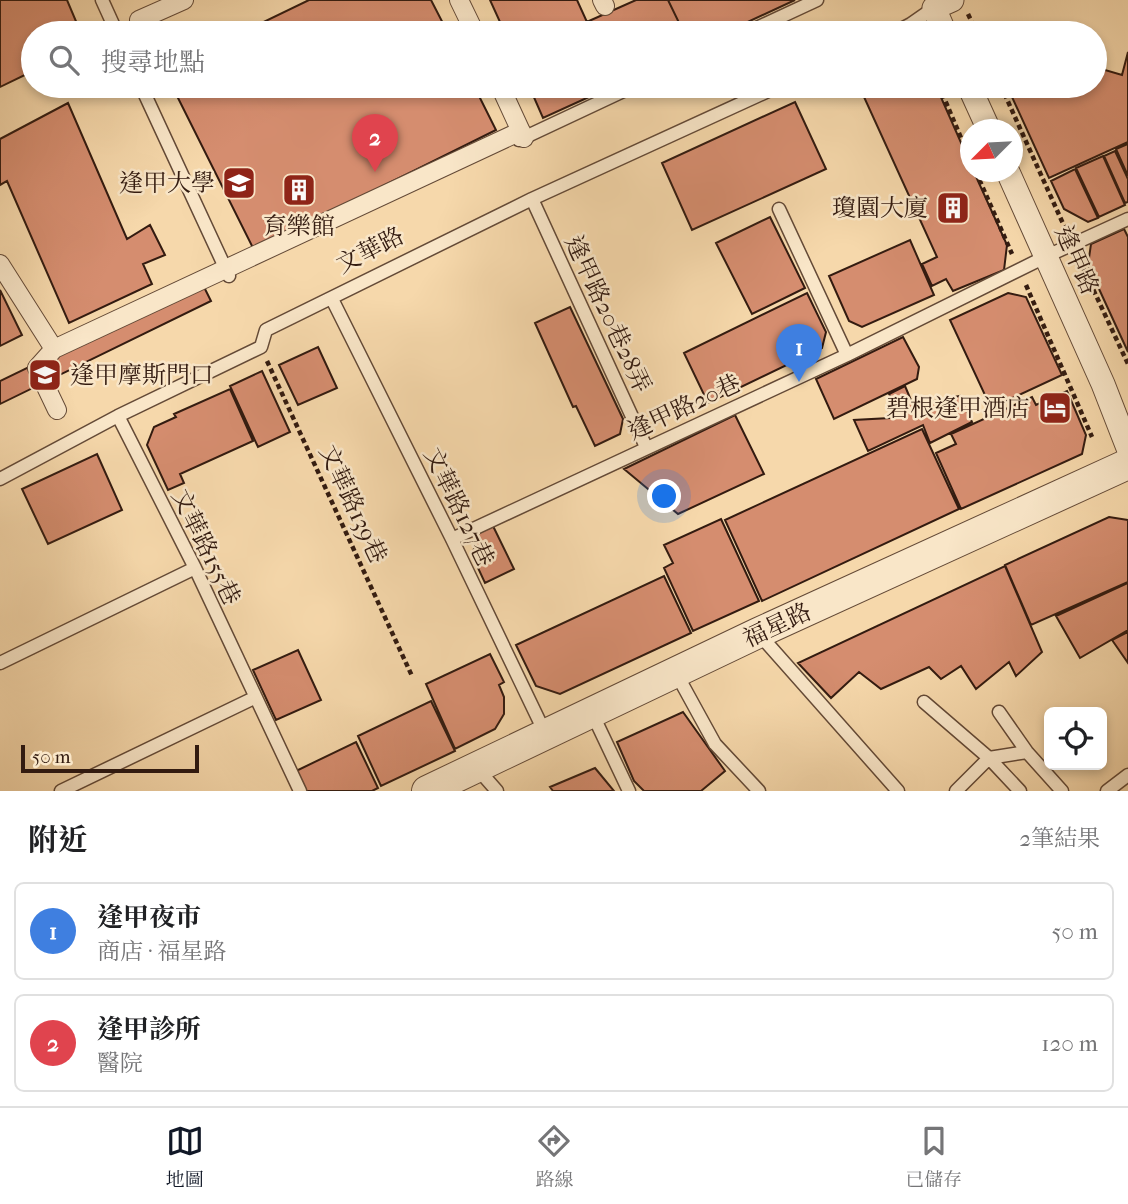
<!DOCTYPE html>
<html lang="zh-TW">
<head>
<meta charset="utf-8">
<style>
	body { margin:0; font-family:"IM FELL French Canon","Noto Serif TC",serif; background:#f2f2f2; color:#202124 }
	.controls { position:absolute; right:21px; bottom:21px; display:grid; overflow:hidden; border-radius:10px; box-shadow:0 4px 10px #0003 }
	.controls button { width:63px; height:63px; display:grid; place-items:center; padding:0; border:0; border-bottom:2px solid #e0e0e0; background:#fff; color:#202124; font:35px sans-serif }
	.compass { position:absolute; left:960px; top:119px; width:63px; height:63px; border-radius:50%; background:#fff; box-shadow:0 4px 10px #0003; rotate:246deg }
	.scale { position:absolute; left:21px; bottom:18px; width:178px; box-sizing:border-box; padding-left:7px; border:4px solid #331b10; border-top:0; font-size:19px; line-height:24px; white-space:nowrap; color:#331b10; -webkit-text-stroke:5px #f9e6c8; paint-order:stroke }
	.you { position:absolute; left:665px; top:497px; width:24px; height:24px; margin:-18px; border:5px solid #fff; border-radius:50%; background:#1a73e8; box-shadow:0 0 0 10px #1a73e833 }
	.badge { display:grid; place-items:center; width:46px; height:46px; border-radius:50%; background:#111827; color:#fff; font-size:23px; font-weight:700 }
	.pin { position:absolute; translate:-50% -58px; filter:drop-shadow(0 2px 4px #0008) }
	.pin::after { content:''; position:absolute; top:37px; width:24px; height:21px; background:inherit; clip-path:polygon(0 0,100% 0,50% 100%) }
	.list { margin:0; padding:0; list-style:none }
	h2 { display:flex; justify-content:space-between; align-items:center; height:91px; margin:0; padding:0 28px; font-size:30px }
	h2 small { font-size:23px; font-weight:400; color:#757577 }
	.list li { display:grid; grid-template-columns:46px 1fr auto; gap:21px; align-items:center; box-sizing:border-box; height:98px; margin:0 14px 14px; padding:0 14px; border:2px solid #e0e0e0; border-radius:10px }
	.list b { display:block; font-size:26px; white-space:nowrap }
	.list p { margin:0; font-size:23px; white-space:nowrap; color:#757577 }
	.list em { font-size:23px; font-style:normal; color:#757577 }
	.icon { flex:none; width:38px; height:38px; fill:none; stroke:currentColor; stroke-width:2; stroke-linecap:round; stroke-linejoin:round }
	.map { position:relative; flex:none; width:1128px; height:791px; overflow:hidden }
	.search { position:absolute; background:#fff; box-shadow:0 4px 10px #0003; left:21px; right:21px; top:21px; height:77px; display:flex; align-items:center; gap:18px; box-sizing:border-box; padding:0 24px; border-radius:38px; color:#757577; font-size:26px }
	.sheet { height:315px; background:#fff }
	nav { display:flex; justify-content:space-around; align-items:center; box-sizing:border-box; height:98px; border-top:2px solid #e0e0e0; background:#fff; font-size:19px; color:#757577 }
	nav a { display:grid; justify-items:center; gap:4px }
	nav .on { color:#111827 }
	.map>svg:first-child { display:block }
	.building { fill:#d58d6f; stroke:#331b10; stroke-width:2 }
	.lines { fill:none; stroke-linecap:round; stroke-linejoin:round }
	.service-casing { stroke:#644a37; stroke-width:15 }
	.pedestrian-casing { stroke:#644a37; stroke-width:20 }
	.minor-casing { stroke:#644a37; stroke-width:25 }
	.tertiary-casing { stroke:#644a37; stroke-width:32 }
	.path { stroke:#331b10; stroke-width:4.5; stroke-dasharray:5 3.5; stroke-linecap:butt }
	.service { stroke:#f9e6c8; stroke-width:12 }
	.pedestrian { stroke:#f9e6c8; stroke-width:18 }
	.minor { stroke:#f9e6c8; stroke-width:23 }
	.tertiary { stroke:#f9e6c8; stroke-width:30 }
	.labels { text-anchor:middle; stroke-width:5; stroke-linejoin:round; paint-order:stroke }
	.poi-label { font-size:24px; fill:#331b10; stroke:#f9e6c8; text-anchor:end }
	.street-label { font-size:24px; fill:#331b10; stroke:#f9e6c8 }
</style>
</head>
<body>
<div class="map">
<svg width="1128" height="791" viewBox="0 0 1128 791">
	<rect width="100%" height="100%" fill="#f6d8ab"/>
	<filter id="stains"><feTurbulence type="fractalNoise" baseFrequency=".00286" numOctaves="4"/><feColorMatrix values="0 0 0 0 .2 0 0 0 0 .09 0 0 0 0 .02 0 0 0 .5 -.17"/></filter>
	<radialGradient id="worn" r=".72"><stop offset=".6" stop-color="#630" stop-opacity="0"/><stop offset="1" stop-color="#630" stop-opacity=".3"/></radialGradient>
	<!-- building -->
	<path class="building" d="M0 0H67L78 26 63 33H33V71L0 87Z
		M309 0H431L448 33H241Z
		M490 0H577L587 22 562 33H505Z
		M636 0H668L684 33H562Z
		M668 0H795L724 33H684Z
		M1128 52V142L1049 178 1007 86H1095V67L1122 75Z
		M172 86H474L496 130 254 250Z
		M529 86H613L543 118Z
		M859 86H936L970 163V172H974L1007 245 1004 270 953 291 946 279 932 286 922 264 937 257Z
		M795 102 826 169 692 230 662 163Z
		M68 103 127 239 150 225 165 255 143 264 152 284 69 323 7 181 0 185V139Z
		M1128 144V176L1116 149Z
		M1115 151 1128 179V202L1125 203 1104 156Z
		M1103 156 1125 205 1099 217 1076 168Z
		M1075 169 1098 218 1088 222 1064 209 1051 181Z
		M770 217 805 288 752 314 716 243Z
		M1124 229 1128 237V352L1088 265 1091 244Z
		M910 240 934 295 862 327 849 321 829 276Z
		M202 283 211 301 0 404V381Z
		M0 290 22 335 0 346Z
		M807 293 826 332 822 348 708 403 684 353Z
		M1008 293 1026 297 1062 375 991 408 950 320Z
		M570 307 623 419 620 434 595 446 576 406 573 407 535 323Z
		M903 337 919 367 917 379 834 419 816 379Z
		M318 347 337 388 298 405 279 365Z
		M262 371 290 432 258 447 230 386Z
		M905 386 913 405 960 396 972 422 930 443 923 425 868 451 854 420 890 418 894 403 889 394Z
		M230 389 253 441 180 474 184 483 168 490 147 445 154 427 176 417 174 414Z
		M1067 391 1086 435 1082 454 961 509 936 453 956 444 951 434 1032 397 1036 405Z
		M735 415 764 474 678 514 624 469Z
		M922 429 959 509 762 601 725 520Z
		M97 454 122 510 48 544 22 489Z
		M1109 517 1128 520V582L1031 625 1005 565Z
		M721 519 759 601 693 631 664 568 673 563 664 545Z
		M493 526 514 569 485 583 472 555 479 533Z
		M1005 566 1042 652 1016 676 1009 662 976 689 961 666 941 679 929 667 881 689 859 672 831 698 798 663Z
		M664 576 691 633 560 694 536 686 516 645Z
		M1128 583V630L1080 658 1056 616Z
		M1128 632V663L1112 640Z
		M298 650 321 700 276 720 253 670Z
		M490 654 504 682 499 685 504 697V714L495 729 455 749 426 684Z
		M431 701 455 751 381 786 358 736Z
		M683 712 725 771 701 791H644L634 781 617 742Z
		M356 742 378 788 372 791H305L296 771Z
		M595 768 614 791H553L550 787Z"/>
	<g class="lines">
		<defs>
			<path id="service" d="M102 0 117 33
				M746 33 817 0
				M894 33 911 24 934 8 932 3
				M141 86 229 276
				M519 140 634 86
				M532 199 646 447
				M779 209 847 355
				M332 299 452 539 546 735
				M118 416 195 568 300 791
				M0 479 118 416 261 347 266 330 532 199 779 86
				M452 539 847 355 1047 256 1128 219
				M759 634 898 791
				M0 663 195 568
				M676 673 715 744 759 791
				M924 702 989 758 1020 791
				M999 712 1027 752 1062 791
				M592 713 629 791
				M476 767 497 791
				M61 791 254 698
				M956 791 989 758 1027 752
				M1107 791 1128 775"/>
			<path id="pedestrian" d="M459 0 475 33
				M602 0 605 6
				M139 20 184 0
				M500 86 524 138
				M0 264 54 349
				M57 410 37 368 54 349 521 131"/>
			<path id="minor" d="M945 33 934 8 952 0
				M969 86 989 130
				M1008 172 1103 384 1128 448"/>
			<path id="tertiary" d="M427 791 758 633 1128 464"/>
		</defs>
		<!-- service casing -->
		<use href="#service" class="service-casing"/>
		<!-- pedestrian casing -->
		<use href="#pedestrian" class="pedestrian-casing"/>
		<!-- minor casing -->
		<use href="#minor" class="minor-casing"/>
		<!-- tertiary casing -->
		<use href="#tertiary" class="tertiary-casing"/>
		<!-- path -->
		<path class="path" d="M968 14 977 33
			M939 86 970 159
			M1001 86 1065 228
			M976 172 1012 254
			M1079 259 1128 364
			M1026 285 1092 437
			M267 361 412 676"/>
		<!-- service -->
		<use href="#service" class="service"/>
		<!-- pedestrian -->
		<use href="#pedestrian" class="pedestrian"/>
		<!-- minor -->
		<use href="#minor" class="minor"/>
		<!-- tertiary -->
		<use href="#tertiary" class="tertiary"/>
	</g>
	<!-- icons -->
	<defs>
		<symbol id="university-square" viewBox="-11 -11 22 22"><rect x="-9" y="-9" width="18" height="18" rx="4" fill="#8f2418" stroke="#f9e6c8"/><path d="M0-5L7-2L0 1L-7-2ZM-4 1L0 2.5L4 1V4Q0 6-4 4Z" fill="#fff"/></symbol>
		<symbol id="building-square" viewBox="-11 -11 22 22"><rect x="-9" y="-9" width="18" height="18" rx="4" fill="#8f2418" stroke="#f9e6c8"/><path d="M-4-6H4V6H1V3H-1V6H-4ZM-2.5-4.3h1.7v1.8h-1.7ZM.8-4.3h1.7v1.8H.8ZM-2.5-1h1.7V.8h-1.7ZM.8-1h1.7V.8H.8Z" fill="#fff"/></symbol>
		<symbol id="hotel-square" viewBox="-11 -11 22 22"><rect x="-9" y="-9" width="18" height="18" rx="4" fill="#8f2418" stroke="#f9e6c8"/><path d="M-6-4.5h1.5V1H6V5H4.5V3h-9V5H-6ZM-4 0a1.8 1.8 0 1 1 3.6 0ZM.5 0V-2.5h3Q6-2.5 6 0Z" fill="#fff"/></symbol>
	</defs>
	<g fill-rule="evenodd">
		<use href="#university-square" x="220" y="164" width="38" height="38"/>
		<use href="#building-square" x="280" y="171" width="38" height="38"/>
		<use href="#building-square" x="934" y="189" width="38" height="38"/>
		<use href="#university-square" x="26" y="356" width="38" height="38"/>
		<use href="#hotel-square" x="1036" y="389" width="38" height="38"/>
	</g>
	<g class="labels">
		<!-- poi labels -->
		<g class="poi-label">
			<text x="215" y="191">逢甲大學</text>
			<text x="928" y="216">瓊園大廈</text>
			<text x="299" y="234" text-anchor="middle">育樂館</text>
			<text x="70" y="383" text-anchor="start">逢甲摩斯門口</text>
			<text x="1030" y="416">碧根逢甲酒店</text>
		</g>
		<!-- street labels -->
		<g class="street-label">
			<text transform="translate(370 250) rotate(-27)" y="8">文華路</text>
			<text transform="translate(1077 260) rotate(66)" y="8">逢甲路</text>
			<text transform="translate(608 314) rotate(65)" y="8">逢甲路20巷28弄</text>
			<text transform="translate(684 407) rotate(-25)" y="8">逢甲路20巷</text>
			<text transform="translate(353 504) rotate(65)" y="8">文華路139巷</text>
			<text transform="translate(459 507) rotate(64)" y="8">文華路127巷</text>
			<text transform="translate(206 547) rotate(64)" y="8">文華路155巷</text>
			<text transform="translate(777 625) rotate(-25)" y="8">福星路</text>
		</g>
	</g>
	<rect width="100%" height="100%" filter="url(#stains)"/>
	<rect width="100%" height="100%" fill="url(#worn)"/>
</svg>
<div class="controls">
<button><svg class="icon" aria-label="locate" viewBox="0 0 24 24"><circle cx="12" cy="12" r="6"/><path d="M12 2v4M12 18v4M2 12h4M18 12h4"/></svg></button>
</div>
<svg class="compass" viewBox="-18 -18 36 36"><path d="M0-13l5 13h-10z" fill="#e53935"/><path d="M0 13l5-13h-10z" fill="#757577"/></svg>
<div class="scale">50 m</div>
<div class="you"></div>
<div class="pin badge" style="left:799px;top:382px;background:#3f7fe0">1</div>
<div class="pin badge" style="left:375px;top:172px;background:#e0444e">2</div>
<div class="search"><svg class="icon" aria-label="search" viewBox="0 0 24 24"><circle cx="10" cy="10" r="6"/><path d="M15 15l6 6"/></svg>搜尋地點</div>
</div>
<section class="sheet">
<h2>附近<small>2筆結果</small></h2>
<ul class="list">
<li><span class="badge" style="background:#3f7fe0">1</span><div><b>逢甲夜市</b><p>商店 · 福星路</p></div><em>50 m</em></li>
<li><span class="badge" style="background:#e0444e">2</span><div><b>逢甲診所</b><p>醫院</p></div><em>120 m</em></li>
</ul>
</section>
<nav>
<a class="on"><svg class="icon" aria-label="map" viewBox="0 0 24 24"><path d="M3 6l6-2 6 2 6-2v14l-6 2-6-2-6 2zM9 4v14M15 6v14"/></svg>地圖</a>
<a><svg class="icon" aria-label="directions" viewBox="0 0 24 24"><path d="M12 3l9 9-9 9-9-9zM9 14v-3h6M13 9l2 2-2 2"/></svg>路線</a>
<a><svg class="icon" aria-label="saved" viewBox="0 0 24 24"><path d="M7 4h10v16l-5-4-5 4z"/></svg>已儲存</a>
</nav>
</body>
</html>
